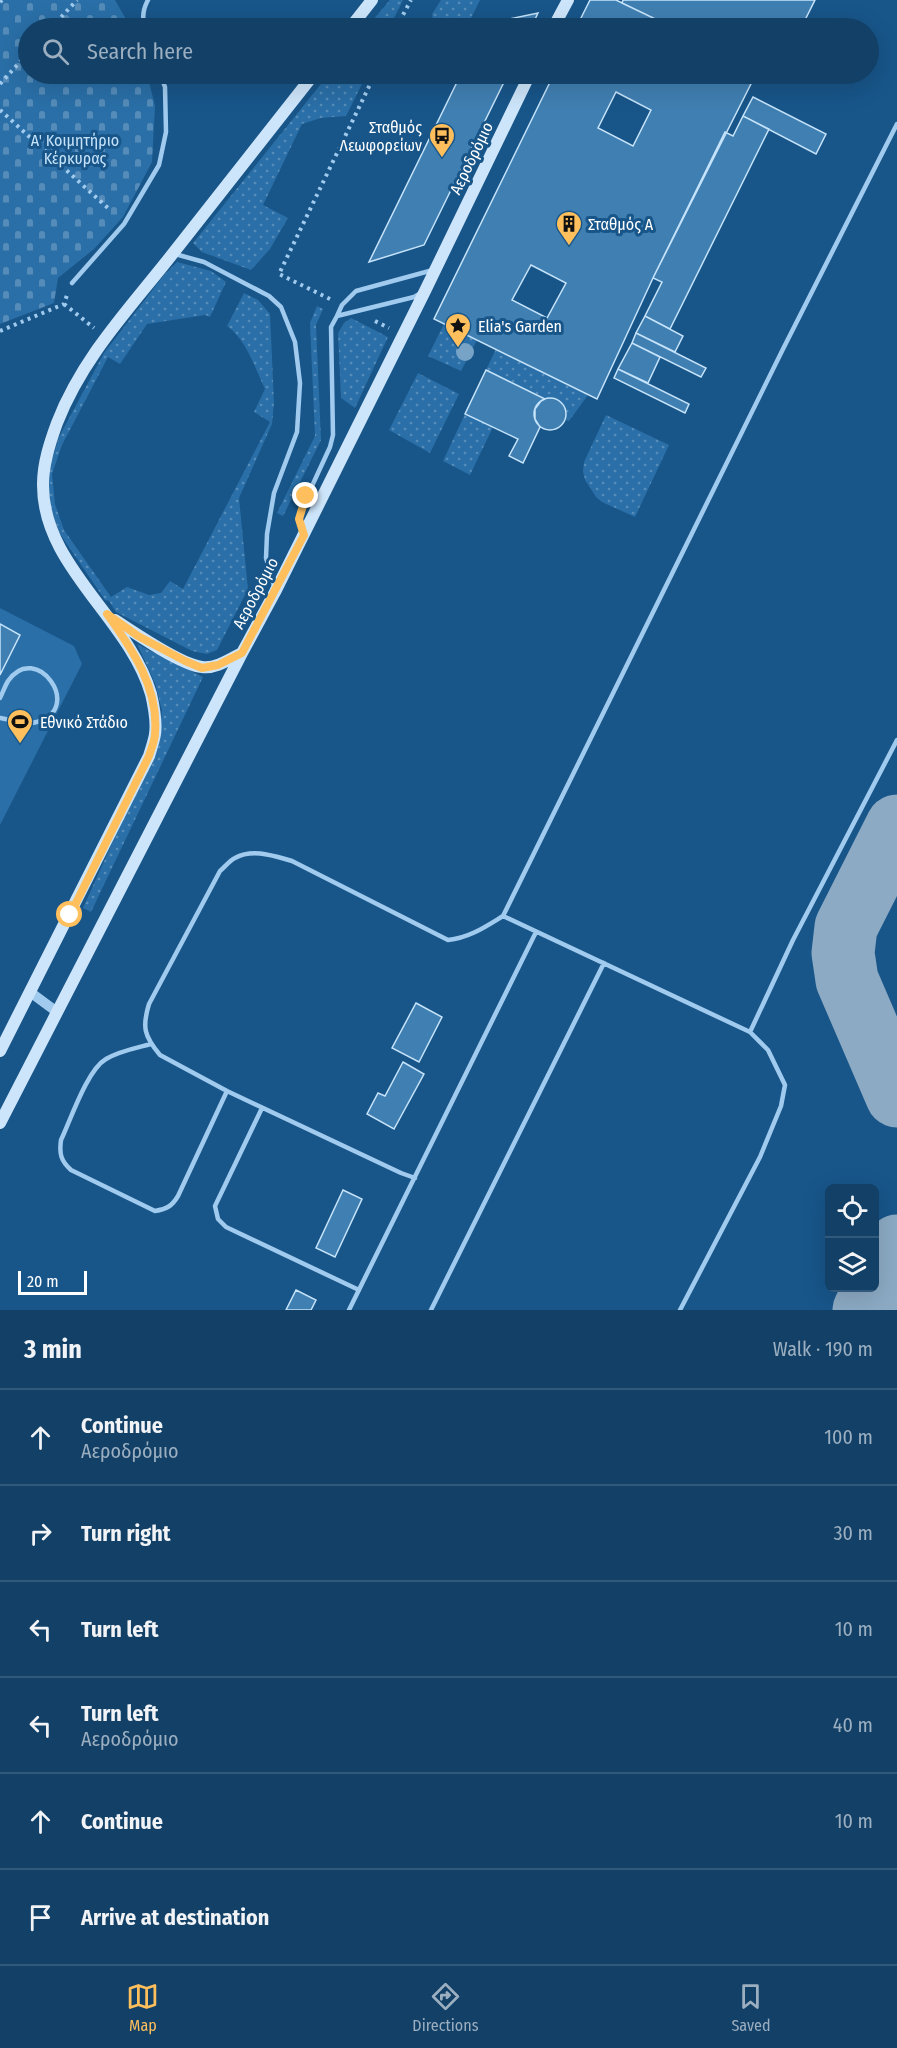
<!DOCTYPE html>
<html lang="en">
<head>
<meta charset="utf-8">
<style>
	body { margin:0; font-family:"Fira Sans Condensed",sans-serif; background:#1b476d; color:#f1f3f6 }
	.controls { position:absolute; right:18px; bottom:18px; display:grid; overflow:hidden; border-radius:9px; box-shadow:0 6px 24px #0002 }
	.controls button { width:54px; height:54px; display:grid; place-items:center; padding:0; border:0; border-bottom:2px solid #31597b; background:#124067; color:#f1f3f6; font:30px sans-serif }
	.scale { position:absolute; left:18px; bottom:15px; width:69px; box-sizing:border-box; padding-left:6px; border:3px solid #fff; border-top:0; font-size:16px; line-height:21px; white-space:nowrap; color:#fff; -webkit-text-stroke:4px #185589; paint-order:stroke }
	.stop { position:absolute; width:18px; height:18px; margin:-14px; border:4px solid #ffbf5c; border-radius:50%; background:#fff }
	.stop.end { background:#ffbf5c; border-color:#fff; box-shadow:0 2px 6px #0008 }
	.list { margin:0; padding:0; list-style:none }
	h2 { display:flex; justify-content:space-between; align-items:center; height:78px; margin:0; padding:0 24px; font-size:26px }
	h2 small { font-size:20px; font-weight:400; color:#9cafc0 }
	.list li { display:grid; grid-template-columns:39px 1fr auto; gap:18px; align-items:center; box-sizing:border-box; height:96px; padding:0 24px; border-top:2px solid #31597b }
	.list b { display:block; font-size:22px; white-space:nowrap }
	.list p { margin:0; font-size:20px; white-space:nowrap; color:#9cafc0 }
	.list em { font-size:20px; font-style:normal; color:#9cafc0 }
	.icon { flex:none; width:33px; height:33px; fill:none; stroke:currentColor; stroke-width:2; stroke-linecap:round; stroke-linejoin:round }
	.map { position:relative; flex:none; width:897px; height:1310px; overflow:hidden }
	.search { position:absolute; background:#124067; box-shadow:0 6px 24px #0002; left:18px; right:18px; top:18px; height:66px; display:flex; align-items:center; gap:15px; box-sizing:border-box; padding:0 21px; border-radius:33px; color:#9cafc0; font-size:22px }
	.sheet { height:654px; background:#124067 }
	nav { display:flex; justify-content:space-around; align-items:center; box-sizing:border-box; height:84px; border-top:2px solid #31597b; background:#124067; font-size:16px; color:#9cafc0 }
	nav a { display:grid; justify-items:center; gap:3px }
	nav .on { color:#ffbf5c }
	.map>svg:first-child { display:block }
	.grass { fill:url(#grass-dots) }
	.cemetery { fill:url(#cemetery-stones) }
	.pitch { fill:#2a6fa7 }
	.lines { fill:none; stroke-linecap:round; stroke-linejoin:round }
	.taxiway { stroke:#8caac4; stroke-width:63 }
	.building { fill:#407fb2; stroke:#c5e3fa; stroke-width:1.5; fill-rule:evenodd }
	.path { stroke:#a0cbee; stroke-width:4; stroke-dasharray:3 4.5; stroke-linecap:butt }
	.service { stroke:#a0cbee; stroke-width:4.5 }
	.tertiary { stroke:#a0cbee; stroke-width:10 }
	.secondary { stroke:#cde5fa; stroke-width:12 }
	.tree { fill:#77a3c7 }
	.route { stroke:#ffbf5c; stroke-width:8 }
	.labels { text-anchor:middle; stroke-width:6; stroke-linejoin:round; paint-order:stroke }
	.poi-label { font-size:16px; fill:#fff; stroke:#185589; text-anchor:start }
	.park-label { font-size:16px; fill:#c5e3fa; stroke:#185589 }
	.street-label { font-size:16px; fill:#fff; stroke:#185589 }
</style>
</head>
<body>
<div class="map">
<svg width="897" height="1310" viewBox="0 0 897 1310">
	<defs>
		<pattern id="grass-dots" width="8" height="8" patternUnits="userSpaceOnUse" patternTransform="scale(1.5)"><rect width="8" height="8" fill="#2a6fa7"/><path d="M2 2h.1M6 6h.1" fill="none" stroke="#558cb9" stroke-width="1.8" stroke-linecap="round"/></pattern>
		<pattern id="cemetery-stones" width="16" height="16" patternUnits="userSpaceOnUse" patternTransform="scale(1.5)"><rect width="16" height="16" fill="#2a6fa7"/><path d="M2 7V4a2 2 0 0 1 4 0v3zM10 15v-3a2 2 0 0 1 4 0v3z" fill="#558cb9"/></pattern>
	</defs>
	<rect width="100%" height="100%" fill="#185589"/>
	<!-- grass -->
	<path class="grass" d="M390 0H403L389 28H366Z
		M441 0H480L466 28H434L432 14Z
		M329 74H367L346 116 321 118 302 124 263 205 288 218 270 249 251 270 202 252 193 243Z
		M177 262 211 271 226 282 210 317 205 315 147 324 120 364 108 357 62 445 52 474 55 504 64 530 111 597 127 587 149 595 161 593 170 581 183 589 270 422 254 412 265 389C255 368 246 339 227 326L244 293 258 300 270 314 274 403 272 424 239 498 248 589 217 650 207 654 192 651 116 612 109 601 105 600 60 534 50 509 46 479 59 437 104 353 164 275Z
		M317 306 323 309 316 325 321 440 283 516 277 513 315 436 310 323Z
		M351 318 388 337 355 408 341 398 338 333 344 323Z
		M444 324 477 340 461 371 428 356Z
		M496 349 588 395 569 421 565 420C568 406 560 397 545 399L486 370Z
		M418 373 459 394 430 453 389 430Z
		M465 414 493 427 470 475 443 461Z
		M606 415 669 445 635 517 602 502 596 497 585 480 583 471 584 462Z
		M137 644 203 677 91 912 83 908 159 739 162 711 155 683Z"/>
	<!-- cemetery -->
	<path class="cemetery" d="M0 0H115L131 28H28V74H147L155 106 152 162 123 217 94 249 58 278 54 303 0 324Z"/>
	<!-- pitch -->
	<path class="pitch" d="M0 608 74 646 82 664 0 825Z"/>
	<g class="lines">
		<!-- taxiway -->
		<path class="taxiway" d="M897 826 846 927 843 953 847 980 897 1096
			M864 1310 897 1246"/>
	</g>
	<!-- building -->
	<path class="building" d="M590 0H616L674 28H576Z
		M623 0H815L801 28H674L622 3Z
		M538 13 531 28H483L485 24Z
		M461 74H508L424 245 369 262Z
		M554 74H756L653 278 597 399 434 319ZM616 92 651 110 633 146 598 128ZM531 265 566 283 547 318 512 300Z
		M753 97 826 134 816 154 743 116Z
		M743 116 769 129 670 329 645 316 662 282 653 278 725 132 733 136Z
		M645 316 683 336 675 352 636 333Z
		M636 333 706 368 701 377 632 343Z
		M632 343 660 357 648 383 618 369Z
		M618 369 689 404 685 413 614 378Z
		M486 370 545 399 541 401 535 409V419L540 427 523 463 509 456 518 439 465 414Z
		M534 414a16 16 0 1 1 32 0a16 16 0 1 1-32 0Z
		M0 624 20 635 0 675Z
		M416 1003 442 1017 419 1062 392 1048Z
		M403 1062 424 1074 394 1129 367 1114 378 1093 385 1096Z
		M343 1190 362 1199 335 1257 316 1248Z
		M296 1290 316 1300 311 1310H286Z"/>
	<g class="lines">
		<!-- path -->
		<path class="path" d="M0 2 2 0
			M51 28 77 0
			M396 28 411 0
			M0 84 28 53
			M0 110 109 209
			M330 299 279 274 375 74
			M64 304 94 328
			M375 321 389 328
			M0 331 64 304 67 295"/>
		<!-- service -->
		<path class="service" d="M145 28C142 19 143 9 148 0
			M175 254 204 262 269 296 281 307 295 342 300 383 297 432 274 493 267 534 266 558 274 586
			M72 283 124 224 159 165 166 132 165 87 160 74
			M337 316 342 305 356 291 433 270
			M303 532 299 519 300 512 330 447 333 435 331 327 337 316 414 297 421 293
			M0 698C3 692 5 686 8 681 36 640 85 709 37 722 25 725 12 720 0 718
			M503 916 750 1032 768 1050 785 1085 781 1106 760 1157 680 1310
			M750 1032 793 940 897 740
			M151 1044C136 1048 119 1051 106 1059 87 1070 71 1119 61 1140 59 1154 61 1161 71 1170L155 1211C167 1209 172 1206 178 1196L227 1091
			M262 1108 215 1206 218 1219 226 1227 359 1290
			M415 1178 401 1173 227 1091 160 1055C144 1036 142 1027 149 1004L220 871C225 867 229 861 235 858 253 848 274 856 292 861L448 940C469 938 485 927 503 916L783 349 897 124
			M349 1310 536 932
			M431 1310 604 963"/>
		<!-- tertiary -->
		<path class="tertiary" d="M30 992 57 1012"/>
		<!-- secondary -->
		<path class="secondary" d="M350 28 372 0
			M553 28 568 0
			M115 620C133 632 181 665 202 667 216 669 230 659 242 653
			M0 1051 149 756C151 749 154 741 155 734 157 721 154 707 151 694 129 618 42 566 43 484 43 463 50 442 57 423 83 356 131 307 174 252 221 193 267 133 314 74
			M0 1123 242 653 275 592 425 291 530 74"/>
	</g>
	<!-- trees -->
	<circle class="tree" cx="465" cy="352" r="9"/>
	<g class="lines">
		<!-- route -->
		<path class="route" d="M70 915 149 756C151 749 155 741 155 733 159 688 132 649 107 614L138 636 185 661 202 668 218 665 242 653 304 535 299 519 306 496"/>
	</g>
	<!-- icons -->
	<defs>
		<symbol id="bus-pin" viewBox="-11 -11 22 30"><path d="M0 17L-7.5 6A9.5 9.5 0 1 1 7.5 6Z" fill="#ffbf5c" stroke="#185589"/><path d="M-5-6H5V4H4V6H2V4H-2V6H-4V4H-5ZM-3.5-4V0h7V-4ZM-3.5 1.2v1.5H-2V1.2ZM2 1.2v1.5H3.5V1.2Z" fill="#111"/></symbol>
		<symbol id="building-pin" viewBox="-11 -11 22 30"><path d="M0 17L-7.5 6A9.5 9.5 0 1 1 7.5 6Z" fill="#ffbf5c" stroke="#185589"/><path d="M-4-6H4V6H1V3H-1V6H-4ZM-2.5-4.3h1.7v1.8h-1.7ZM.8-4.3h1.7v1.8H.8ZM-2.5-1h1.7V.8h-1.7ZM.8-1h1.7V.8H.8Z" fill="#111"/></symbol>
		<symbol id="sight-pin" viewBox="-11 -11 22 30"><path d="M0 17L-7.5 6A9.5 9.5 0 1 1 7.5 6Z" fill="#ffbf5c" stroke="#185589"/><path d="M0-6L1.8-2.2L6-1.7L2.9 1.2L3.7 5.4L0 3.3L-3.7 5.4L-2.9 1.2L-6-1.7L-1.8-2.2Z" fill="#111"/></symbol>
		<symbol id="stadium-pin" viewBox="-11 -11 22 30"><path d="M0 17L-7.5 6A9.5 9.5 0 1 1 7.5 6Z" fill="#ffbf5c" stroke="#185589"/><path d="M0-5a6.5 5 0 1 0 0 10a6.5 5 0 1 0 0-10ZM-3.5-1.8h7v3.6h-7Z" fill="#111"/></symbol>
	</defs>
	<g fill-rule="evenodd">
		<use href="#bus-pin" x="427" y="121" width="30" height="40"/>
		<use href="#building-pin" x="554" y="209" width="30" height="40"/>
		<use href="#sight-pin" x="443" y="311" width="30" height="40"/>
		<use href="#stadium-pin" x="5" y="707" width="30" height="40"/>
	</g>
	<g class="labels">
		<!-- poi labels -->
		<g class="poi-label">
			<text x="422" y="133" text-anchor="end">Σταθμός<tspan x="422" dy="18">Λεωφορείων</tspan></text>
			<text x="588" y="230">Σταθμός Α</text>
			<text x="478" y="332">Elia's Garden</text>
			<text x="40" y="728">Εθνικό Στάδιο</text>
		</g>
		<!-- park labels -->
		<g class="park-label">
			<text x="75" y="146">Α' Κοιμητήριο<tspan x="75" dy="18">Κέρκυρας</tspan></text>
		</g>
		<!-- street labels -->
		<g class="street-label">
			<text transform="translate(471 158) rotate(-64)" y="6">Αεροδρόμιο</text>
			<text transform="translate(255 593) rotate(-62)" y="6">Αεροδρόμιο</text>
		</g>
	</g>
</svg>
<div class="controls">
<button><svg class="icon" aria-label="locate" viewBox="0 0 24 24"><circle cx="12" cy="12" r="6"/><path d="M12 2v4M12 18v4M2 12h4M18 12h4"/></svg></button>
<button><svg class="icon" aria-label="layers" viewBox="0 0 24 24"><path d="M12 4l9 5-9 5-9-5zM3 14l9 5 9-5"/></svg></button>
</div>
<div class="scale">20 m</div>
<div class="stop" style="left:70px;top:915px"></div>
<div class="stop end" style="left:306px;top:496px"></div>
<div class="search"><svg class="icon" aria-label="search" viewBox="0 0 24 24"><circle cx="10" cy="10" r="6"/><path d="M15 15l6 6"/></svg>Search here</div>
</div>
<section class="sheet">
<h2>3 min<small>Walk · 190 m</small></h2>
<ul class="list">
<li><svg class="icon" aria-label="ahead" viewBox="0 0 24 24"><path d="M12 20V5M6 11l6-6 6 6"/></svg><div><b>Continue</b><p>Αεροδρόμιο</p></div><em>100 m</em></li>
<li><svg class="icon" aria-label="right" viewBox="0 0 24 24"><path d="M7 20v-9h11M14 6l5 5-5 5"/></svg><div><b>Turn right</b></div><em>30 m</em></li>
<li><svg class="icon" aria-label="left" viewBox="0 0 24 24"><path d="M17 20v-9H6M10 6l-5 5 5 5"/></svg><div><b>Turn left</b></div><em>10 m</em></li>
<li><svg class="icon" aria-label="left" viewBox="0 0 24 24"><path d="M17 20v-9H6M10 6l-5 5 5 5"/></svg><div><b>Turn left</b><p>Αεροδρόμιο</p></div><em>40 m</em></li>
<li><svg class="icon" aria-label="ahead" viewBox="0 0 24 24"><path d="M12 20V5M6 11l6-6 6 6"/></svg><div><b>Continue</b></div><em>10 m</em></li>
<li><svg class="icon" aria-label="arrive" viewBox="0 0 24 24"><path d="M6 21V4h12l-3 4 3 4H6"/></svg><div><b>Arrive at destination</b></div></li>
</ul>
</section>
<nav>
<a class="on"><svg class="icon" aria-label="map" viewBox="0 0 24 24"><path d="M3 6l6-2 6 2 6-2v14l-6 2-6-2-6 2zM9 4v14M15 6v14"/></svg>Map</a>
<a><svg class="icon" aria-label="directions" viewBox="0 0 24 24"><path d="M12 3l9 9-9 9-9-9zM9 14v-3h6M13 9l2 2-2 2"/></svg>Directions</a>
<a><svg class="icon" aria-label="saved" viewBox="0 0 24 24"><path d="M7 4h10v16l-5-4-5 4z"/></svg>Saved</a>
</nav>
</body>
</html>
